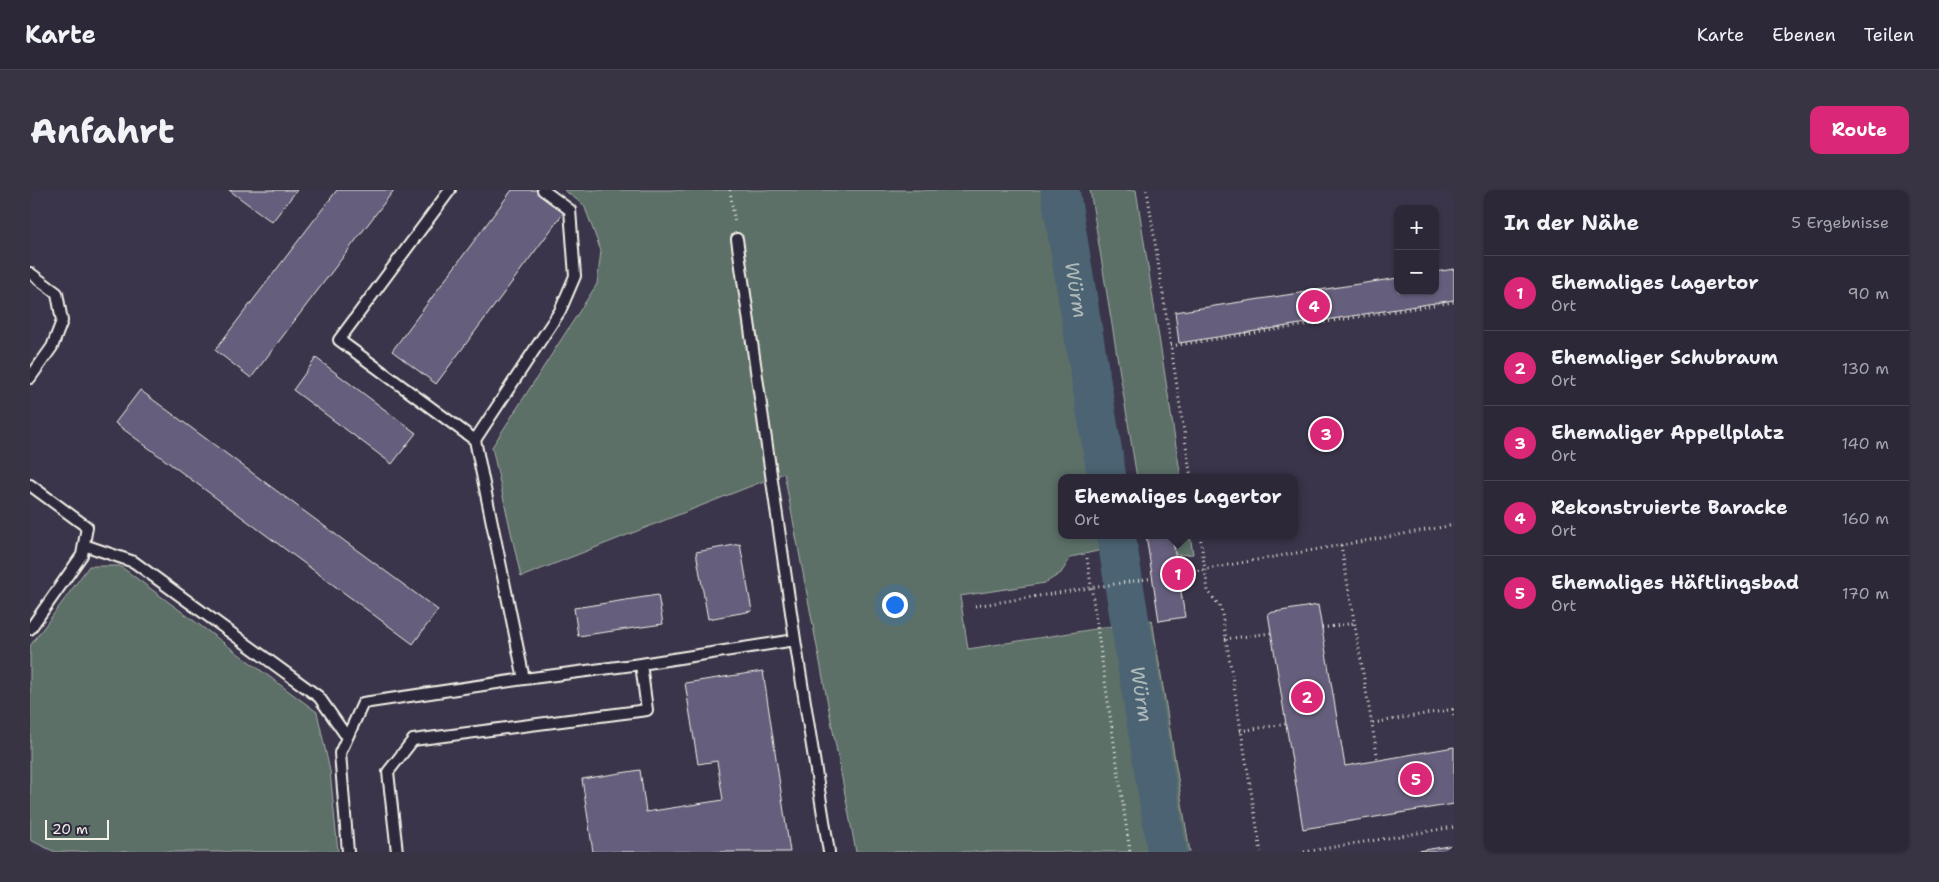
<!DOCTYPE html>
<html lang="de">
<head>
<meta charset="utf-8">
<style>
	body { margin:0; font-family:"Shantell Sans",sans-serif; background:#383443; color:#f1f3f6 }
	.controls { position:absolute; right:15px; top:15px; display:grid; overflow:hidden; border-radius:10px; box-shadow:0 1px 4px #0004 }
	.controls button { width:45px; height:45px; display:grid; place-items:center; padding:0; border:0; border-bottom:1px solid #484453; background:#2c2838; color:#f1f3f6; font:25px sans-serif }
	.scale { position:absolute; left:15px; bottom:12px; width:64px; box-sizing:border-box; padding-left:5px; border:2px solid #f4f1e8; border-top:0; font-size:14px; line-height:18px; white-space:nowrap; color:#f4f1e8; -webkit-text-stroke:4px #2f2a3d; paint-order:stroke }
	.you { position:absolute; left:864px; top:414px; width:18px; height:18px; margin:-12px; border:4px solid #fff; border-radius:50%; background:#1a73e8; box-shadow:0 0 0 8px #1a73e833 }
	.badge { display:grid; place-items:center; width:32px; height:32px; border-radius:50%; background:#db2777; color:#fff; font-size:16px; font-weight:700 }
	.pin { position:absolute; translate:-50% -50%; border:2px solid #fff; box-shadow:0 1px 5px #0006 }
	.popup { position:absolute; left:1028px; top:284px; width:240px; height:65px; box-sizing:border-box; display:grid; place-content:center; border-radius:10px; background:#2c2838; filter:drop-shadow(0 1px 4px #0005); font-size:16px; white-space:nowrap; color:#a6a6ae }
	.popup b { font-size:19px; color:#f1f3f6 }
	.popup::after { content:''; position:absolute; left:50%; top:100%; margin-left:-10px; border:10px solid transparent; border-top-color:#2c2838 }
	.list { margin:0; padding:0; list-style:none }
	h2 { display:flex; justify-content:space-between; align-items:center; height:65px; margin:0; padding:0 20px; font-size:21px }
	h2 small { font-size:16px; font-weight:400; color:#a6a6ae }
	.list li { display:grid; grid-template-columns:32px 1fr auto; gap:15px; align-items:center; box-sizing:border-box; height:75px; padding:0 20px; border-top:1px solid #484453 }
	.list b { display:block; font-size:19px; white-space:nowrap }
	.list p { margin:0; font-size:16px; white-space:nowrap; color:#a6a6ae }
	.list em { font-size:16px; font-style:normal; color:#a6a6ae }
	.map { position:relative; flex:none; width:1424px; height:662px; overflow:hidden; border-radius:10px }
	header { display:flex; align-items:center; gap:30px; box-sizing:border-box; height:70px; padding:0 25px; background:#2c2838; border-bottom:1px solid #484453 }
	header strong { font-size:24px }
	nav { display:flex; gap:28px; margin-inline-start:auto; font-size:18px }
	.intro { display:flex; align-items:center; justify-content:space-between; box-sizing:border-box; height:120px; padding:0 30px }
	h1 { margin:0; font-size:35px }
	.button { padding:12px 22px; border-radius:10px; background:#db2777; color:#fff; font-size:18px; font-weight:700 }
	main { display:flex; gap:30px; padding:0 30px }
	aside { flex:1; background:#2c2838; border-radius:10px; box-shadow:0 1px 4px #0004 }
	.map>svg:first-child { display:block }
	.green { fill:#5c6f68; stroke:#a8b0a8 }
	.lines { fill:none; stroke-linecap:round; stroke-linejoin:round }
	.river { stroke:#4b6473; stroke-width:39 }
	.building { fill:#655f7d; stroke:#f4f1e8 }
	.service-casing { stroke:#f4f1e8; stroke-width:14 }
	.path { stroke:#f4f1e8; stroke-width:3; stroke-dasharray:1 4; stroke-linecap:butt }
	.service { stroke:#2f2a3d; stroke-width:10 }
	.labels { text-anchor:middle; stroke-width:4; stroke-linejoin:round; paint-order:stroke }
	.water-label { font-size:20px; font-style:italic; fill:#b0b9b9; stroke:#2f2a3d }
</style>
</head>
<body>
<header>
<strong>Karte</strong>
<nav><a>Karte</a><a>Ebenen</a><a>Teilen</a></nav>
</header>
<div class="intro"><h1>Anfahrt</h1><a class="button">Route</a></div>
<main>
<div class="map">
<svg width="1424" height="662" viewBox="0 0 1424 662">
	<rect width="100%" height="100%" fill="#3a354a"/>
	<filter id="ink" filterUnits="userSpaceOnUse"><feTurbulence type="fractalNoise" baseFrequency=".02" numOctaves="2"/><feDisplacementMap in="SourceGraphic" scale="10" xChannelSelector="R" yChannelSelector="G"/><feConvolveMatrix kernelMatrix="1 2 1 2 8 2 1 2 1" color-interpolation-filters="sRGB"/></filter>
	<g filter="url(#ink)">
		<!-- green -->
		<path class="green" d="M534 0H1048L1093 288H1032V345H1102L1103 353 1041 367 1031 383 1015 393 930 406 938 459 1122 430 1160 662H826L754 283 491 387 462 257 567 94 571 61 554 15Z
			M1060 0H1106L1151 288H1107Z
			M1142 345H1160L1163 364 1145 365Z
			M59 376H90L287 522 300 581 308 662H25L0 650V456Z"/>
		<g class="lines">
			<!-- river -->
			<g class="river">
				<path id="s1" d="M1030 0 1077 288"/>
				<path id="s2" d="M1086 345 1137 662"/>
			</g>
		</g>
		<!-- building -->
		<path class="building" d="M199 0H267L242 32Z
			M307 0H364L221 188 185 160Z
			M482 0H507L535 21 406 194 362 161Z
			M1424 79V110L1149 153 1145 122 1368 88V101H1405V82Z
			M286 168 386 243 362 274 263 200Z
			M110 200 408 420 383 454 85 233Z
			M1116 345H1142L1155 427 1129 431Z
			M710 354 722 421 678 429 666 362Z
			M628 405 633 434 548 446 544 418Z
			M1288 415 1315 576 1424 557V614L1273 639 1238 423Z
			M733 481 760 662H563L552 589 610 580 616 622 693 610 687 571 668 574 655 493Z
			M1424 655V662H1383Z"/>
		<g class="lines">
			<defs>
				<path id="service" d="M420 0 309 150 445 250 494 489
					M707 49 765 450 799 662
					M0 83 27 103 32 131 22 157 0 188
					M445 250 530 121 545 86 540 20 513 0
					M0 295 57 337 52 365 0 439
					M54 355 104 372 289 507 317 547
					M318 662 310 563 333 513 494 489 611 474
					M367 662 358 582 383 550 617 520 611 474 765 450"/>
			</defs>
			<!-- service casing -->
			<use href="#service" class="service-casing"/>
			<!-- path -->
			<path class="path" d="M700 0 705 34
				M1117 0 1161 288
				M1141 156 1424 112
				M1170 345 1178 401 1191 418 1231 662
				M1311 355 1348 570
				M1057 368 1100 662
				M1148 384 1424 335
				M945 416 1123 388
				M1292 438 1325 433
				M1195 449 1241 443
				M1423 519 1424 527
				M1343 533 1424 519
				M1210 541 1256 534
				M1274 662 1424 637"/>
			<!-- service -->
			<use href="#service" class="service"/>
		</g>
	</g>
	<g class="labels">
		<!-- water labels -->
		<g class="water-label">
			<text dy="7" stroke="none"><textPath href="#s1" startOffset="101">Würm</textPath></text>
			<text dy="7" stroke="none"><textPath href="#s2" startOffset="161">Würm</textPath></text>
		</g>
	</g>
</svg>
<div class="controls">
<button>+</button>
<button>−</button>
</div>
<div class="scale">20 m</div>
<div class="you"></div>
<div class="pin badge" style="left:1148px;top:384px">1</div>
<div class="popup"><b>Ehemaliges Lagertor</b>Ort</div>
<div class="pin badge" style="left:1277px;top:507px">2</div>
<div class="pin badge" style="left:1296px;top:244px">3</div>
<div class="pin badge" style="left:1284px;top:116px">4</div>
<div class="pin badge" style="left:1386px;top:589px">5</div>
</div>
<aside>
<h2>In der Nähe<small>5 Ergebnisse</small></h2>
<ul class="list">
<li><span class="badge">1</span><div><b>Ehemaliges Lagertor</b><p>Ort</p></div><em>90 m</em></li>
<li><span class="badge">2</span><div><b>Ehemaliger Schubraum</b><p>Ort</p></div><em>130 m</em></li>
<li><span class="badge">3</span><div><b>Ehemaliger Appellplatz</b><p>Ort</p></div><em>140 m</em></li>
<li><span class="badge">4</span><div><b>Rekonstruierte Baracke</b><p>Ort</p></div><em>160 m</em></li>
<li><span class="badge">5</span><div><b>Ehemaliges Häftlingsbad</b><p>Ort</p></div><em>170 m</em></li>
</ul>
</aside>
</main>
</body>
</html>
